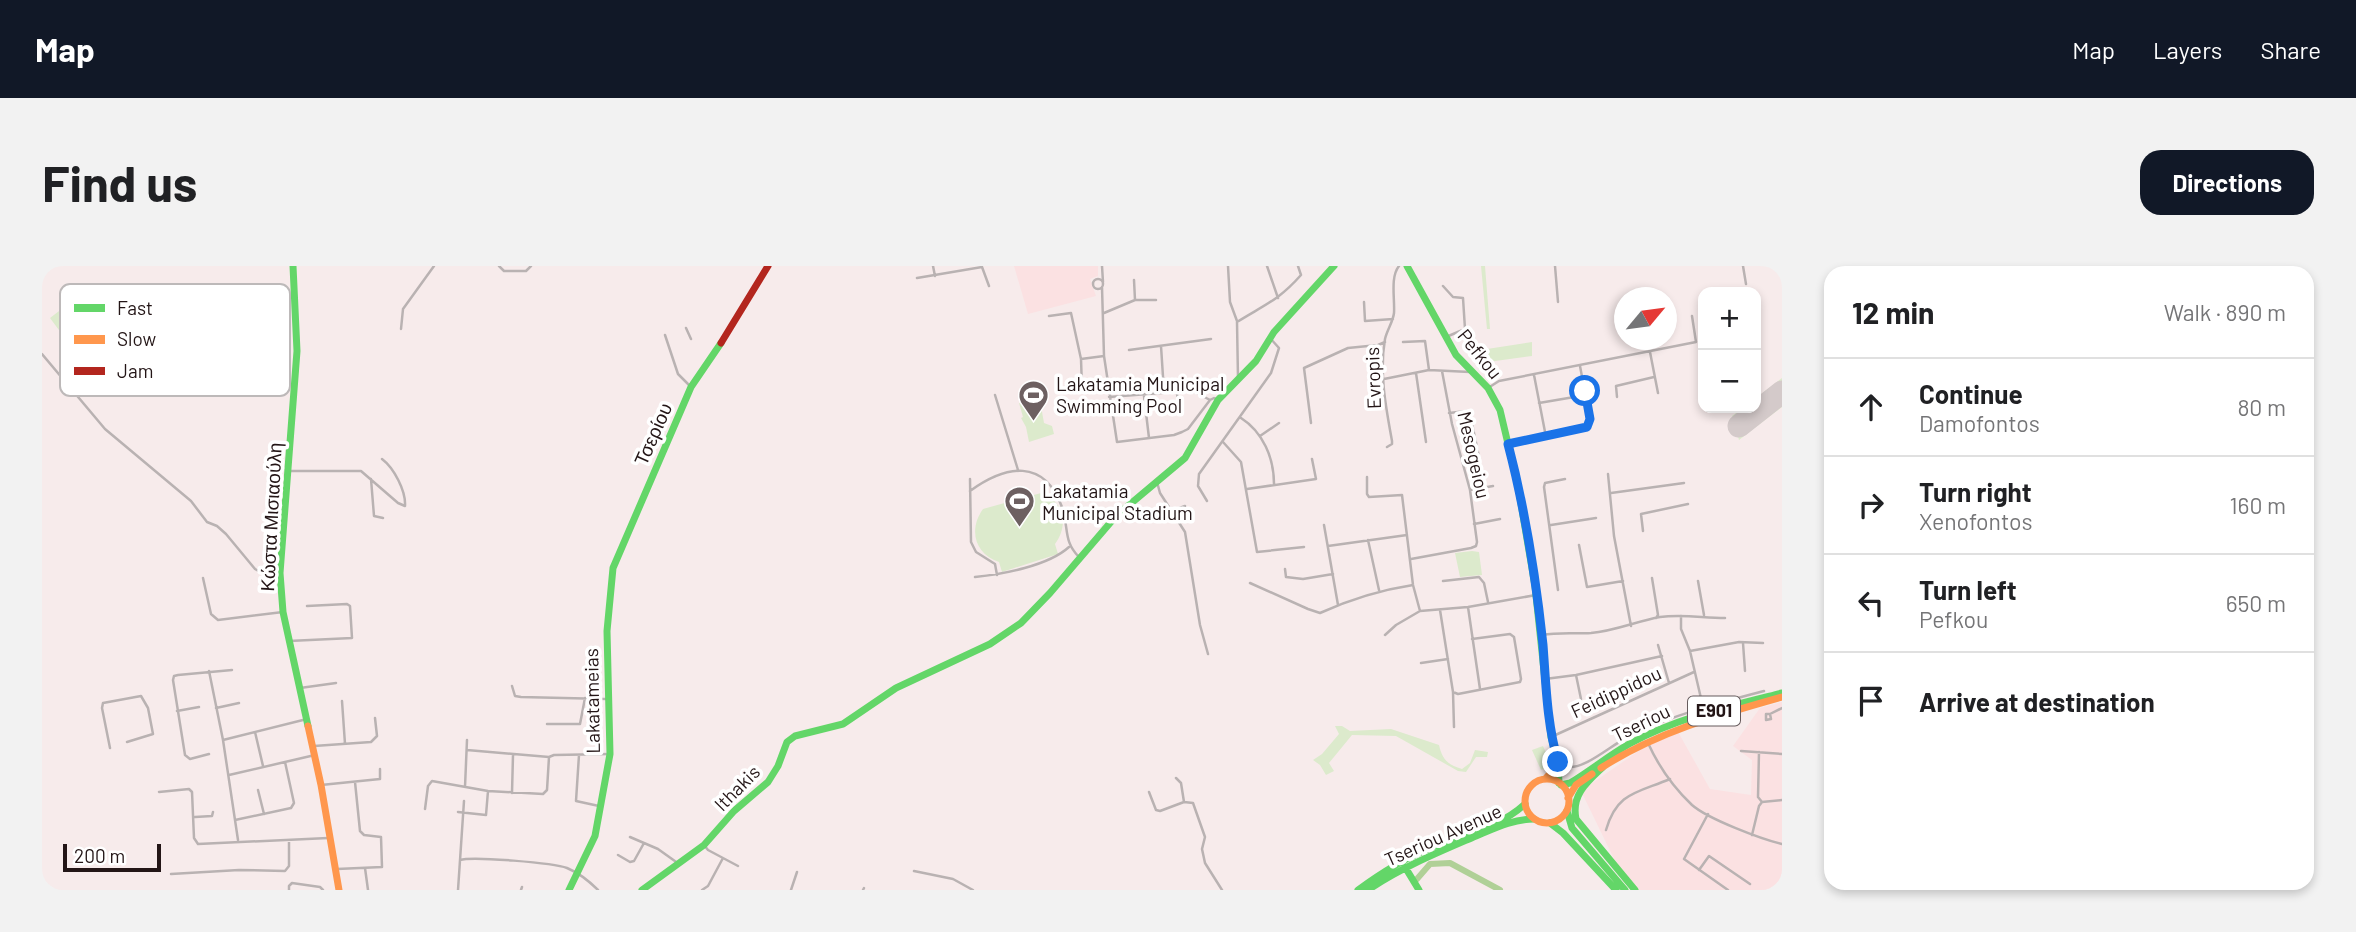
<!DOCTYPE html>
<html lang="en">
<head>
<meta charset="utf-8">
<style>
	body { margin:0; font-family:Barlow,sans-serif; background:#f2f2f2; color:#202124 }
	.controls { position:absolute; right:21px; top:21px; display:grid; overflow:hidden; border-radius:14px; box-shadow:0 4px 10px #0003 }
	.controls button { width:63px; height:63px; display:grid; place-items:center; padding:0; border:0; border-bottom:2px solid #e0e0e0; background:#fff; color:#202124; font:35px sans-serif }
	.compass { position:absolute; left:1572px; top:21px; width:63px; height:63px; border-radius:50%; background:#fff; box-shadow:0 4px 10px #0003; rotate:61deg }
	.scale { position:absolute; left:21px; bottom:18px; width:98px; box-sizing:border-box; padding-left:7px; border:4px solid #231516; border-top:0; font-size:19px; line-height:24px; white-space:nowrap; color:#231516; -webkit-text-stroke:5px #fff; paint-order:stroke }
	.stop { position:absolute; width:21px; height:21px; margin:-16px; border:5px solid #1a73e8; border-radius:50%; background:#fff }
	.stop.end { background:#1a73e8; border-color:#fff; box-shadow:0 2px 7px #0008 }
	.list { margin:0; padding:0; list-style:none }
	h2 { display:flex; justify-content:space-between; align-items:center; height:91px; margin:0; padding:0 28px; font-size:30px }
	h2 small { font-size:23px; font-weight:400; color:#757577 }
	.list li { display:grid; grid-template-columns:46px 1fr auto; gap:21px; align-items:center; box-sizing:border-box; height:98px; padding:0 28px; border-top:2px solid #e0e0e0 }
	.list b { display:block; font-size:26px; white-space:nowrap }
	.list p { margin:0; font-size:23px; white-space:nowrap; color:#757577 }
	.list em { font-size:23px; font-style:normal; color:#757577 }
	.icon { flex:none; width:38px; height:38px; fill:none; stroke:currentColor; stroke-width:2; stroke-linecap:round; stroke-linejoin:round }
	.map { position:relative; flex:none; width:1740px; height:624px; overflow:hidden; border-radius:21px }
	header { display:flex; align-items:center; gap:42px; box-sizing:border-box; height:98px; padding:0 35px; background:#111827; color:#fff }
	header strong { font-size:33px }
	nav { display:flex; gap:38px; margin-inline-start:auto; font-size:24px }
	.intro { display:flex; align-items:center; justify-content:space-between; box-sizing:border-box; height:168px; padding:0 42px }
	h1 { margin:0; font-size:49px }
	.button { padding:18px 32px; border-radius:21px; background:#111827; color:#fff; font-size:24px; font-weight:700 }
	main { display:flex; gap:42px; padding:0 42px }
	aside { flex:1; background:#fff; border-radius:21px; box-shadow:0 4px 10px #0003 }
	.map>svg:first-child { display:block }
	.built { fill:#fbe1e2 }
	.green { fill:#dceacc }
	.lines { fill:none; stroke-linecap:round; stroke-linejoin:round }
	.river { stroke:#b0d097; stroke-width:6 }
	.runway { stroke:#d4caca; stroke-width:23 }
	.street { stroke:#b9b2b2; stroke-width:2.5 }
	.fast { stroke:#63d668; stroke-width:7 }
	.slow { stroke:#ff974d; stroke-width:7 }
	.jam { stroke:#b3261e; stroke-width:7 }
	.route { stroke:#1a73e8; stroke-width:9 }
	.labels { text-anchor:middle; stroke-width:7; stroke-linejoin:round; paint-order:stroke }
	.shield { fill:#fff; stroke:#655b5c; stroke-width:2 }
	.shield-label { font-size:18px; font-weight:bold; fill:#231516 }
	.street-label { font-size:19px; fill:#231516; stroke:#fff }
	.poi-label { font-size:19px; fill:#231516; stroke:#fff; text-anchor:start }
	.key { fill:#fff; stroke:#bdb9b9; stroke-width:2 }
	.key-label { font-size:19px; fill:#231516 }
</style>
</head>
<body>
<header>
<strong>Map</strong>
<nav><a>Map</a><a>Layers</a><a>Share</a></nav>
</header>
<div class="intro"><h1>Find us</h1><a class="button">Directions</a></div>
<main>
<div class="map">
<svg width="1740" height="624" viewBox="0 0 1740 624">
	<rect width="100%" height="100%" fill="#f7ebeb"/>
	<!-- built -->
	<path class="built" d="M972 0H1056V10L1048 13 1054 30 986 48Z
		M1740 436V624H1597L1574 597 1539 525 1595 486 1635 464 1668 523 1709 529 1710 494 1691 480 1718 442Z"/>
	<!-- green -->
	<path class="green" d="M1439 0H1443L1448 63H1445Z
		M47 22 58 34 57 61 28 79 8 52Z
		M1490 76V90L1446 96 1445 83Z
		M1740 112V119L1714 140V132Z
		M1740 134V141L1697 174 1690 150 1701 142H1711L1693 156 1697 167Z
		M977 137 999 140 1002 157 1010 160 1012 168 987 176 984 161 979 152 981 151Z
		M999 227C1003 229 1010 232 1013 236 1025 248 1022 266 1013 278L1016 288 960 306 957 296C933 288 926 264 941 243Z
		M1430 285 1437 286 1440 309 1418 311 1413 287Z
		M1293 460H1300L1308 465 1349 463 1397 479C1400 493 1406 499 1420 503L1428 497 1433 484 1446 486 1445 491H1434L1424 506 1416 505 1354 470 1310 469 1287 497 1292 505 1284 509 1278 499 1271 494 1280 488 1297 468Z
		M1501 480 1510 500 1499 504 1490 484Z"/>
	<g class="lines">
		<!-- river -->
		<path class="river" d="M1375 613 1388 598 1408 597 1458 624"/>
		<!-- runway -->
		<path class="runway" d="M1697 160 1740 126"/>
		<!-- street -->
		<path class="street" d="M457 0 462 5H484L489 0
			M891 0 893 10
			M1060 0 1061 16
			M1186 0 1188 36 1195 55
			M1225 0 1236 32
			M1513 0 1516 36
			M1701 0 1704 18
			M875 12 940 1 947 20
			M1051 18a5 5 0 1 1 10 0a5 5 0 1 1-10 0Z
			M1092 14 1093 34
			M1401 20 1411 31 1421 32 1423 63 1404 71
			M1060 21 1062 90 1075 176 1132 169 1140 166 1146 163 1168 134 1172 132 1176 134
			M1322 36 1323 55 1351 53
			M1062 47 1093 34H1114
			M1007 50 1029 47 1039 93 1040 122
			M1578 50H1582
			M644 62 649 73
			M359 63 361 43 392 0
			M623 69 636 108 649 121
			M1361 76 1383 75 1387 104
			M1119 80 1122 126
			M1087 84 1169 73
			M1608 86 1616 127
			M0 88 63 163 149 235 165 256 175 260 184 268 213 303 220 307H238
			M1039 93 1062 90
			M1374 107 1384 176
			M1492 109 1504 171
			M1196 113 1195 56C1222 39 1236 35 1259 9L1256 0
			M1342 113 1387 104 1428 106
			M1446 122 1457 115 1654 76 1650 50
			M1135 126 1136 142
			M953 129 976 204
			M1102 130 1107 172
			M1067 131 1145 125 1155 127 1168 134
			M1575 131 1574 120 1612 111
			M1497 137 1544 129
			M1407 147 1425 145 1428 148 1437 191
			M1199 152C1221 166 1232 192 1232 218
			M1269 157 1262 102 1306 82 1336 79 1343 76
			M1218 170 1237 157
			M1181 176 1199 196 1215 286 1262 281
			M1466 178 1545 161 1548 153 1538 100
			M1345 181 1350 178V175C1344 142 1337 107 1343 73 1345 64 1351 56 1352 47 1353 33 1348 11 1357 0
			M246 205H319L356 237 363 240C364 225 352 202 340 193
			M1566 208 1572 270 1589 360
			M1325 211V228L1327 231 1360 229 1371 319 1378 345
			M329 213 332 250 341 252
			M928 213 929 276 934 286 953 298 955 309
			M1115 216 1118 227 1143 266 1158 359 1166 388
			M1205 223 1274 213 1270 193
			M1428 224 1451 220
			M928 225C964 199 1002 192 1020 241 1027 262 1021 275 1037 291
			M1569 227 1642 217
			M1165 235 1156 220 1157 208 1229 107 1237 82 1228 72
			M1129 245 1143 240
			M1432 258 1458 253
			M1282 259 1296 339
			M1509 259 1554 252
			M1601 265 1599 248 1646 238
			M1326 274 1337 324
			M1537 279 1545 321 1581 315
			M1286 280 1365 269
			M1369 293 1429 282 1434 280 1435 276 1428 224 1410 158 1400 105
			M1243 303 1244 311 1261 313 1291 308
			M933 311C961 308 1006 300 1027 281
			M161 312 169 348 176 354 241 346
			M1610 312 1616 349 1614 352
			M1401 315 1437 311 1442 317 1446 336
			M1656 315 1662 349
			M1208 317 1266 343 1278 347C1309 333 1338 324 1371 319
			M1516 324 1502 221 1503 217 1523 213
			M1426 341 1438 423
			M1398 344 1411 426 1412 461
			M1639 350V363L1648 385 1661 441
			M1343 369 1354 359 1378 345 1426 341 1494 329
			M1500 369C1517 366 1532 368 1549 367 1573 365 1595 355 1618 351 1641 348 1661 352 1683 352
			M247 375 310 372 308 340 305 338 265 340
			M1701 377 1703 405
			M1616 379 1627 417
			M1648 385 1697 376 1721 377
			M1379 397 1406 393
			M167 405 181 474 196 574
			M1534 409 1539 433
			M1503 413 1534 409 1620 390
			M470 420 473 430 479 431 564 433
			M258 422 294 417
			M1411 426 1416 428 1478 416 1479 413 1472 371 1468 368 1430 373
			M300 435 303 478
			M174 442 197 437
			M135 445 157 441
			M1728 448 1729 453 1724 454V448H1728L1740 442
			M505 458H538L543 432
			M213 466 221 500
			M1509 471 1652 406
			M181 474 265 453
			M1606 477C1616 499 1632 522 1650 539 1666 553 1719 573 1740 578
			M272 480 329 476 335 470 333 452
			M68 482 60 442 61 437 99 430 106 442 111 468 85 476
			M425 484 507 491 512 489 568 488
			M1699 485 1740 488
			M1717 486 1716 531 1720 536
			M167 488 148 493 143 489 131 414 132 410 136 409 190 404
			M537 489 534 535 557 540
			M1526 501C1544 503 1570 478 1588 470 1630 449 1676 437 1722 425
			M187 509 273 489
			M1134 512 1139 517 1142 536
			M279 519 338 513V503
			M423 521 425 474
			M216 524 222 548
			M117 526 147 523 150 526 152 572 156 578 286 572
			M1107 526 1114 544 1118 545 1142 536 1151 537 1163 571 1160 583 1163 597 1180 624
			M470 527 471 489
			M383 543 386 520 390 515 446 525 501 528 505 524 507 491
			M416 546 444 549 446 525
			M1666 548 1642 593 1686 624
			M153 551 170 550 171 546
			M193 554 249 542 252 537 243 496
			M1564 564C1575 526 1595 527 1628 513
			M1710 569 1717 540 1720 536 1740 534
			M588 571 616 583 637 598
			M662 579 666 584 696 600
			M576 589 588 596 592 595 602 577
			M418 594C431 590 512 597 525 602 537 607 548 616 556 624
			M323 602 326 624
			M295 603 340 601 339 571 322 569 318 565 313 516
			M1657 604 1667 590 1708 618
			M872 605 911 613 931 624
			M129 608 197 604 243 605 247 600V574
			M247 624V620L250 617 278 621 281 624
			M416 624 422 535
			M479 624 480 621
			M660 624 666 620 681 592
			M749 624 755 606
			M821 624 822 622"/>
		<!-- fast -->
		<path class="fast" d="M251 0 255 85 238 307 241 346 266 460
			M1365 0 1414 89 1446 122 1458 144 1476 220 1493 320 1509 471 1516 496 1517 517
			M1561 501C1545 516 1529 529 1534 553L1593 624
			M1519 519 1528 517C1548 505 1566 490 1587 478 1634 452 1688 440 1740 427
			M1525 545 1530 562 1583 624
			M1508 557 1521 567 1574 624
			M1363 601 1377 624
			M527 624 553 570 568 488 565 365 571 302 649 121 679 77
			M600 624 662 579 692 545 726 516 736 500 745 476 753 470 801 458 854 422 948 378 979 357 1008 327 1074 250 1143 192 1176 134 1214 95 1232 66 1292 0
			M1316 624C1338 608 1361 593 1386 583 1419 569 1456 563 1483 538
			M1326 624C1360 601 1397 586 1434 570 1453 562 1471 553 1492 553"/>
		<!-- slow -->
		<path class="slow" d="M266 460 279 519 297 624
			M1559 502C1615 466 1676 449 1740 431
			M1503 513 1514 501
			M1483 535a22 22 0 1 1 44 0a22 22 0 1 1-44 0Z
			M1526 532 1534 519 1550 508"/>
		<!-- jam -->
		<path class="jam" d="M679 77 726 0"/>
	</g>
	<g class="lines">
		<!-- route -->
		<path class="route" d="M1516 496C1505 458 1504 419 1501 379 1494 313 1483 243 1466 178L1545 161 1548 153 1543 125"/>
	</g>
	<!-- icons -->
	<defs>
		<symbol id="stadium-pin" viewBox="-11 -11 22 30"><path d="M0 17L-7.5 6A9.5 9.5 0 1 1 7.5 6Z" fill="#6d6061" stroke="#fff"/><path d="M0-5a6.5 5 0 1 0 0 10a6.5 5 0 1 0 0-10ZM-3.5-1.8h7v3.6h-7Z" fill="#fff"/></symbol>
	</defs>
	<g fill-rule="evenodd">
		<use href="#stadium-pin" x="974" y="112" width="35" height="47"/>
		<use href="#stadium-pin" x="960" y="218" width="35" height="47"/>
	</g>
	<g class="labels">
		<!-- shield labels -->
		<rect class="shield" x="1646" y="430.5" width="52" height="29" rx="5"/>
		<g class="shield-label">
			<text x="1672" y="451">E901</text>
		</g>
		<!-- street labels -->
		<g class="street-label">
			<text transform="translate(1438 88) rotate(51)" y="7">Pefkou</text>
			<text transform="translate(1331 112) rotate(-92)" y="7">Evropis</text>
			<text transform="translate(611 168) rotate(-66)" y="7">Τσερίου</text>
			<text transform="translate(1432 189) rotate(77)" y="7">Mesogeiou</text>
			<text transform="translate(229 251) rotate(-87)" y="7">Κώστα Μισιαούλη</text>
			<text transform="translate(1574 426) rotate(-25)" y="7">Feidippidou</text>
			<text transform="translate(550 435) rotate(-91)" y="7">Lakatameias</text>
			<text transform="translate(1599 457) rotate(-26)" y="7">Tseriou</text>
			<text transform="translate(695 522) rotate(-45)" y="7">Ithakis</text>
			<text transform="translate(1401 569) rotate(-24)" y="7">Tseriou Avenue</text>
		</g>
		<!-- poi labels -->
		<g class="poi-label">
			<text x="1014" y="125">Lakatamia Municipal<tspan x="1014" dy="22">Swimming Pool</tspan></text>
			<text x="1000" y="232">Lakatamia<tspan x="1000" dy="22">Municipal Stadium</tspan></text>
		</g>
	</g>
	<!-- legend -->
	<rect x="18" y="18" width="230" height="112" rx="10" class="key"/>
	<rect x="32" y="38" width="31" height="8" fill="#63d668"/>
	<rect x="32" y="69" width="31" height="9" fill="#ff974d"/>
	<rect x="32" y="101" width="31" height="8" fill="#b3261e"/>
	<g class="key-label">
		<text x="75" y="49">Fast</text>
		<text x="75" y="80">Slow</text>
		<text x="75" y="112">Jam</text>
	</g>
</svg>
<div class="controls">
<button>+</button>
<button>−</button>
</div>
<svg class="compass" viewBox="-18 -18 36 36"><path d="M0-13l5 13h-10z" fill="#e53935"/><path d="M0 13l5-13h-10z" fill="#757577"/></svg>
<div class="scale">200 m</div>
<div class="stop" style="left:1543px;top:125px"></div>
<div class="stop end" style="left:1516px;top:496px"></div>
</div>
<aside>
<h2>12 min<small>Walk · 890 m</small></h2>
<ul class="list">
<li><svg class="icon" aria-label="ahead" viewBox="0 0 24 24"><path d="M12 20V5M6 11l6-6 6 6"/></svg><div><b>Continue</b><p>Damofontos</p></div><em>80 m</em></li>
<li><svg class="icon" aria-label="right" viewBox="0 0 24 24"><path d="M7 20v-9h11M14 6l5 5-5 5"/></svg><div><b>Turn right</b><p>Xenofontos</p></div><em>160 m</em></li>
<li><svg class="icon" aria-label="left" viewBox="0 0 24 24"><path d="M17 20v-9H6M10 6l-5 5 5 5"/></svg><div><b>Turn left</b><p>Pefkou</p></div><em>650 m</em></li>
<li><svg class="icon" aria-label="arrive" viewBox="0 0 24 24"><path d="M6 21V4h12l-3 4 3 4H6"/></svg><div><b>Arrive at destination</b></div></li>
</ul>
</aside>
</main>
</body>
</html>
